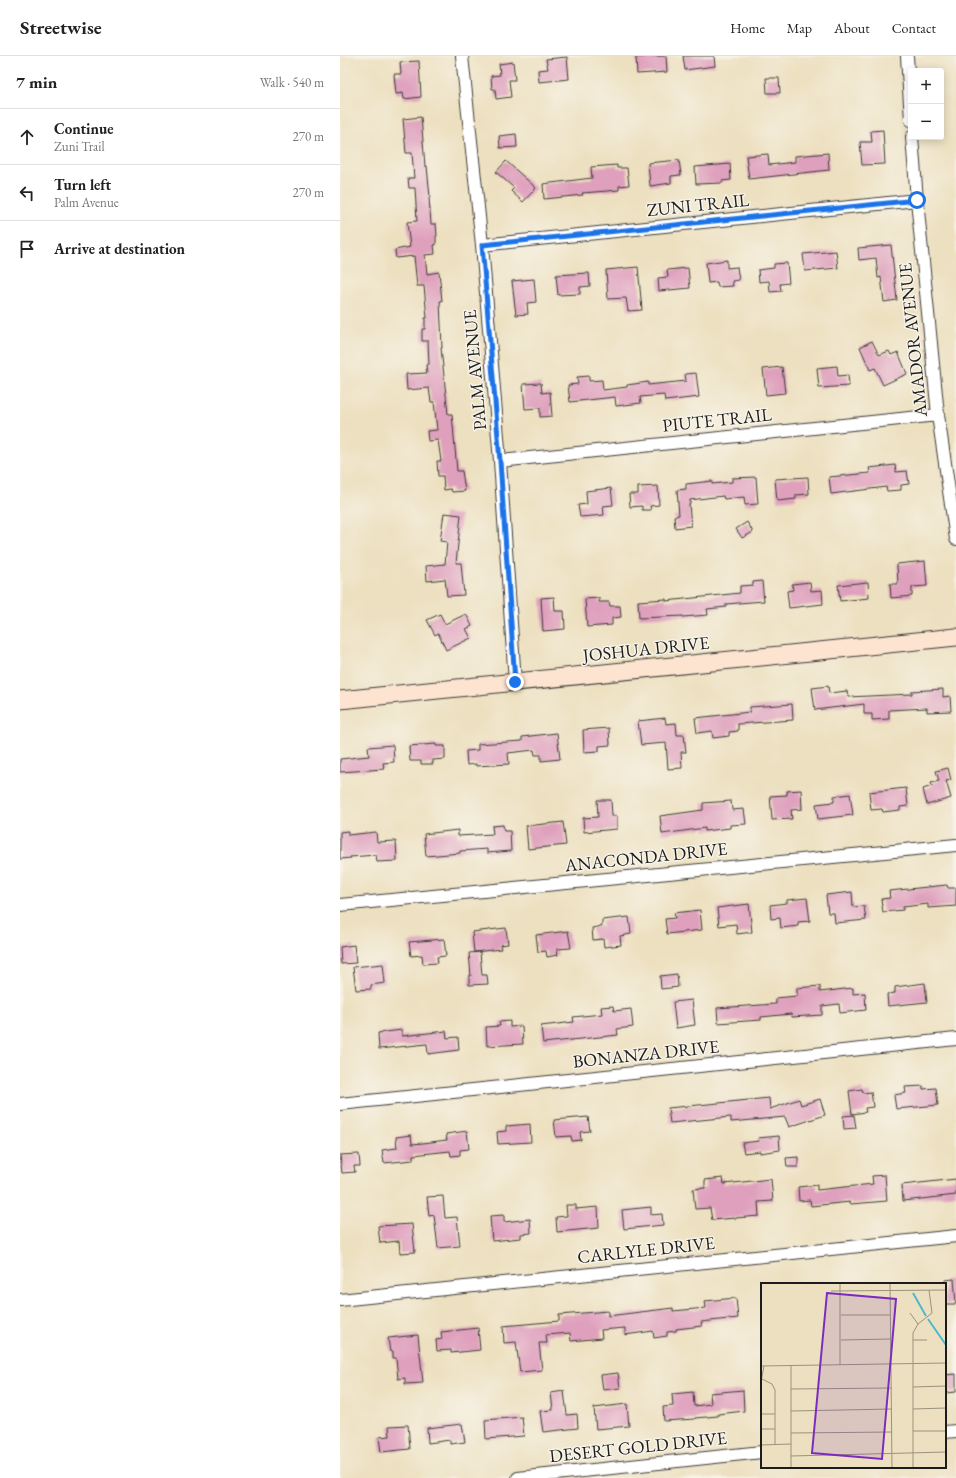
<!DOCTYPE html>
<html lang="en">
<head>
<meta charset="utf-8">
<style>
	body { margin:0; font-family:"EB Garamond",serif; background:#f2f2f2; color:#222 }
	.controls { position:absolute; right:12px; top:12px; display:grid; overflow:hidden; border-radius:4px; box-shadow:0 2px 10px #0003 }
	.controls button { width:36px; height:36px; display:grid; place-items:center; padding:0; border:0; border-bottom:1px solid #e0e0e0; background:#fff; color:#222; font:20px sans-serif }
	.stop { position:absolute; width:12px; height:12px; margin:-9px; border:3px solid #1a73e8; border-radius:50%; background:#fff }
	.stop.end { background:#1a73e8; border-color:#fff; box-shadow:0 1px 4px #0008 }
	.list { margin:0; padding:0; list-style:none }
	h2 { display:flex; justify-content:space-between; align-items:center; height:52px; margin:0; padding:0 16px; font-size:17px }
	h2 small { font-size:13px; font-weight:400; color:#767676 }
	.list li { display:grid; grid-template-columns:26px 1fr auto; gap:12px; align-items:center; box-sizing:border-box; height:56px; padding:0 16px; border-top:1px solid #e0e0e0 }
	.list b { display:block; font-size:15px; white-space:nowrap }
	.list p { margin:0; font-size:13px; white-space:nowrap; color:#767676 }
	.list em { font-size:13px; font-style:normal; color:#767676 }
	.icon { flex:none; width:22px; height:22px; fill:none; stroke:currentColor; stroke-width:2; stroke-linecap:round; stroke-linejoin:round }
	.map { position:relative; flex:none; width:616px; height:1422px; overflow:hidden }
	header { display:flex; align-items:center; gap:24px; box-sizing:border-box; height:56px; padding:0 20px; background:#fff; border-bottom:1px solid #e0e0e0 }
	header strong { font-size:19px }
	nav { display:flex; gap:22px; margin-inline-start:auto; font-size:14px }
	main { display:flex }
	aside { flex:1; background:#fff }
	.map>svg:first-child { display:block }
	.building { fill:#dfa0bd }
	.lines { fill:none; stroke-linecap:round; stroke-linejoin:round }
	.street-casing { stroke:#3b3935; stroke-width:14 }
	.secondary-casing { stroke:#3b3935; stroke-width:19 }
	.street { stroke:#fff; stroke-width:12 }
	.secondary { stroke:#fde4d1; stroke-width:17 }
	.route { stroke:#1a73e8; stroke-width:5 }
	.labels { text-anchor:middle; stroke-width:3; stroke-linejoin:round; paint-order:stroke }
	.street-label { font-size:18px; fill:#1c1c1c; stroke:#f7f3e8 }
	.inset-river { fill:none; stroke:#4db9c8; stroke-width:2 }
	.inset-road { fill:none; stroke:#99927e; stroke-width:1 }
	.view { fill:#7b2cbf; fill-opacity:0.15; stroke:#7b2cbf; stroke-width:2 }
	.inset-edge { fill:none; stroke:#1c1c1c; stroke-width:2 }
</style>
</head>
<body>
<header>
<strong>Streetwise</strong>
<nav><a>Home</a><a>Map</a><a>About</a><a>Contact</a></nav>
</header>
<main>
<aside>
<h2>7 min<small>Walk · 540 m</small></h2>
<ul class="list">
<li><svg class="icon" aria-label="ahead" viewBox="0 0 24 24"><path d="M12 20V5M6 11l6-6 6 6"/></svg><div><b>Continue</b><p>Zuni Trail</p></div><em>270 m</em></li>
<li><svg class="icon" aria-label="left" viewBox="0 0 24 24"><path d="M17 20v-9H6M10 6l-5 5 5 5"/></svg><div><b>Turn left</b><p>Palm Avenue</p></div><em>270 m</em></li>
<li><svg class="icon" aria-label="arrive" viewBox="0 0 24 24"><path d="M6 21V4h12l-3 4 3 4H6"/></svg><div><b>Arrive at destination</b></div></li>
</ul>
</aside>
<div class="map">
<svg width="616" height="1422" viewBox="0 0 616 1422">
	<rect width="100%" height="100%" fill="#f7f3e8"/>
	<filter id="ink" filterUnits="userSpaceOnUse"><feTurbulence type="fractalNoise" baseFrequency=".025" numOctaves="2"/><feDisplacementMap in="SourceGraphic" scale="8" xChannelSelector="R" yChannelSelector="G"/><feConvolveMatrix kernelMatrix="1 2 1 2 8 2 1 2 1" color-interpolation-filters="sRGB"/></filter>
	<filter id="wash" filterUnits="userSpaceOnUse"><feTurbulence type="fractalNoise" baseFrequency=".012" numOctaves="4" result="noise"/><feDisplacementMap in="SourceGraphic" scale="16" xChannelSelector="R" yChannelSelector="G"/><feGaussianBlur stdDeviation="0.9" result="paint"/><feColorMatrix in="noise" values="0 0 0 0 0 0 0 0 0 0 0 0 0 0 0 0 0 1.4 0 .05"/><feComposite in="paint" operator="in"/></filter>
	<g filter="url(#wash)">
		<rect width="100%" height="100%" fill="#ede0c0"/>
		<g id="blocks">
			<!-- building -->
			<path class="building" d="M305 0H326L327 16 297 18 296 1H305Z
				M343 0H374L375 10 345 14Z
				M227 1 229 23 199 26 198 14 208 13 206 3Z
				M79 5 81 41 64 43 63 37 56 38 54 18H61L60 6Z
				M173 6 175 24H169L171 41 156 43 155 33H152L151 20 160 19 159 8Z
				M426 22H439L440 37H427Z
				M81 61 85 110H87L90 141 89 142 91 168H96L97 180H96V189H94L95 198 85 199 87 218 99 216 102 245H100L102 292H101L108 358H112L117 415H122L125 435 112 436 111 433 104 434 103 420H98L97 405H101L98 384 88 385 87 375 97 374 94 346H91L89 332 67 334 66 318 87 317 86 309 89 308 88 285H82V273H85V262H87L84 230H77L74 200 56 202 55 194 70 191 67 166 77 165 75 132H69L68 122H74L72 97H66L63 63Z
				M543 74 545 108 522 109 520 86H532L531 75Z
				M176 78 177 91 160 92 159 80Z
				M488 97 489 114 409 123 406 100 428 98 429 109 455 106V100Z
				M339 104 341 119 331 120V127L310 130 308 107Z
				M166 105 196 132 183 146 171 135 174 132 156 116Z
				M390 108 391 124 382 125V127L356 128 355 111Z
				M277 109V112H287L289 129 279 130V134L242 137 243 139 204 143 203 128 252 122 251 111Z
				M551 189 557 244 544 246 541 221 538 222 536 202 519 204 518 192Z
				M496 195 498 212 465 215 463 198Z
				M387 204V212L397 211 399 224 392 225 393 230 378 231 377 226 368 227 366 207Z
				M447 207 449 227 440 228 441 235 430 236 429 225 419 226 418 214 434 212V208Z
				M298 211 302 254 288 255 286 242 268 243 266 214Z
				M348 212 350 232 319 235 318 222 328 221 327 214Z
				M249 217 250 230 240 231V238L218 239 216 219Z
				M194 223 196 246 187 247 188 258 176 259 172 225Z
				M532 285 539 299 549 295 551 299 558 296 567 318 543 329 535 312 530 314 520 291Z
				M497 310 498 320 508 319 509 330 479 332 477 312Z
				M442 311 445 337 426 339 423 313Z
				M356 317 359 341 325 345 324 339 300 341 301 347 276 350 275 341 230 346 228 329 238 328 237 321 249 320V325L262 324 263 334 287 331V329L308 326V329L346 325 345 318Z
				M201 327 202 337 210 336 212 360 200 361V352L185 353 183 328Z
				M555 409 556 416 567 415 569 428 561 429V434L547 435 546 431 491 438 489 421 530 417 529 412Z
				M416 421 418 448 405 449 404 441 384 443 383 440 350 444V448H349L351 470 335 472 334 460 339 459 337 434 346 433V428L372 425V428L392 426V422Z
				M468 421 469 438 456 439V443L437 445 435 423Z
				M318 430 319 449 310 450 311 454H302V450L290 451 289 438H298V431Z
				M271 432 273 449 263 450 264 459 240 461 238 449 247 448 246 435Z
				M104 457 121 459 116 507H121L124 539 107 540 105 523 87 525 86 510 105 508 107 486 100 485Z
				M407 466 413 476 402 482 396 473Z
				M585 505 587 530 572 531V540L551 542 550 528H558L557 508Z
				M422 525 424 545 386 548V551L367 553 368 559 343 561V560L299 562 298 545 326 543V545L400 537V530L413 529V526Z
				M470 526 471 535 482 534 483 548 449 552 447 535 453 534 452 528Z
				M528 526 529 542 500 545 498 529Z
				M214 541 215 555H224L225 573 203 575 201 542Z
				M259 542V546H269L270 550H280L281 561 272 562V569L247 571 245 543Z
				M100 558 105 568 126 558 132 570 126 573 131 582 106 594 98 577 95 579 87 564Z
				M488 630 489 637 507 635 508 641 572 638V635L603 633V641L610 640 611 655 587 656V652L549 654V663L532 664V658H524V648L475 654 472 632Z
				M452 648 453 664 398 668V675L389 676V680L373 682 372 675 357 677 355 662 410 656V651Z
				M325 662 326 668 336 667 337 679H344L346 696H341L342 712 328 713 326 687 301 689 298 665Z
				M269 672 270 689 259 690V695L244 696 243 674Z
				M217 677 220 703 201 705V699H195L194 694 168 697 169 708 136 710V708L127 709 126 695 138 694V688L182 685V681Z
				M96 688V690H105V703L93 704V708H81V705H70L69 690Z
				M53 689 54 706 43 707 44 713 0 716V703L29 700 28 691Z
				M608 712 611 724 606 725 611 742 587 749 583 733 592 730 591 727 599 725 596 715Z
				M566 732 568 750 560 751V754L543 756 542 753 531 754 529 736Z
				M461 734 462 753 451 754 452 763 432 764 430 740 447 739V735Z
				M510 738 513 759 478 763 476 748 494 746V740Z
				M257 744H271L272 760H277V773L244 776 243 762 258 761Z
				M391 745 392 754 404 753 406 768 390 769V772L365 775V772L322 778 320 760 363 754V747Z
				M223 766 226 789 188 793 186 770Z
				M163 769 164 775H170L171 795 147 797V793L120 795V797L86 800 84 778 118 774V780L153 778 152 770Z
				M8 775V779L36 776 37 786 56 785 57 805 37 806 36 799 10 801 11 802 0 803V776Z
				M607 829 608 832H616V850L588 852V848L563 851V854L543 856 541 843 550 842 549 835Z
				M512 836 513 851 524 850 526 864 495 867 494 857H488L486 839Z
				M467 842 470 865 458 866V870L441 872 440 862 431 863 430 849 447 847V844Z
				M409 848 412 876 397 878 396 868 379 870 377 852Z
				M360 854 362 874 327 878 325 863 335 862 334 857Z
				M289 861 291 878 280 880 281 889 264 891 263 883 253 884 252 872 262 870V864Z
				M166 872 168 888 160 889 161 893 134 896 132 876Z
				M228 875 231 892 217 893 218 899 207 901 206 895 198 896 196 879Z
				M104 883 106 900 97 901 98 907 83 908 82 899 71 900 69 886Z
				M14 889 16 907 1 908 0 891Z
				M140 896 142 919H147L148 928 129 929V920H131L129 897Z
				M43 908 45 927 31 929V933L16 934 13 911Z
				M337 918 338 931 321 933 320 920Z
				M585 927 587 946 548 950 547 938 555 937V931Z
				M480 930V936L513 932V938L525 937 526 954 500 957 499 948 482 950V959L452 961 451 958 421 961V964L378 967 377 952 436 948V942L457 940V932Z
				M352 944 355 969 336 972 333 946Z
				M273 950 274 955 291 953 293 971 277 973 278 979 203 987 201 970 234 966 233 961 262 958 261 951Z
				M170 965V971L182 970 183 988 147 990 146 971 160 970 159 966Z
				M62 974V980L106 975 107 982 118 981 119 994 88 998 87 988 39 993 38 977Z
				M583 1030V1033L596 1032 598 1049 556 1053 554 1039 566 1037 565 1031Z
				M522 1033 523 1037 531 1036 533 1051 525 1052 526 1056 512 1058 509 1035Z
				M429 1042 430 1053 459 1043 461 1049 480 1043 485 1059 449 1071 445 1061 391 1066V1061L330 1067 328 1052Z
				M514 1059 516 1072 504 1073 503 1060Z
				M248 1061 250 1075 240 1076 241 1084 232 1085 231 1080 216 1081 214 1064Z
				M190 1068 191 1086 158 1088 157 1076 166 1075V1070Z
				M127 1075 129 1093 120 1094V1099L111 1100 110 1095 73 1099V1104L44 1107 42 1094 57 1092 56 1081 71 1079 72 1088 83 1087 107 1084 106 1078Z
				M439 1080 440 1094 420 1097V1095L404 1097 402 1087 419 1085 418 1082Z
				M19 1098 20 1110H14L15 1116 2 1117 0 1099Z
				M458 1101V1111H447L446 1102Z
				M545 1119 547 1145 511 1148 510 1146 471 1150 470 1144 459 1145 458 1131 477 1129V1134L533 1128 532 1120Z
				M383 1122 384 1128 431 1123 433 1145 418 1146 419 1160 372 1164 370 1152 355 1153 353 1133 365 1132V1124Z
				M616 1123V1139L563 1145 562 1129Z
				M103 1140 105 1162 117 1161 120 1190 98 1192 94 1159 89 1160 87 1141Z
				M226 1149H236V1153L258 1151 259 1172 217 1176 216 1161 227 1160Z
				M311 1151V1159L322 1158 323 1169 284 1173 282 1154Z
				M164 1159V1166L190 1163 191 1177 181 1178V1182L152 1185 150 1160Z
				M72 1168 75 1196 60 1197 59 1185 40 1187 38 1170Z
				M614 1223 616 1248H605V1224Z
				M396 1242 398 1262 361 1266 362 1270 336 1273V1275L327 1276V1280L314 1282 313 1275 285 1279V1272L261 1274 262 1282 231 1285 230 1277 206 1279 207 1287H199L202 1314 180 1316 176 1286 164 1287 163 1270 219 1265V1259L268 1255V1260L333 1252V1255L366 1252 365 1245Z
				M138 1272 140 1294 111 1297V1294L97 1295 96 1284 102 1283 101 1276Z
				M78 1279 83 1327 65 1328V1322L58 1323 56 1302H53V1295L50 1296 48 1282Z
				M278 1317 280 1332 263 1334 261 1319Z
				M616 1318V1336L605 1337V1319Z
				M403 1334 404 1355 378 1358V1360L355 1362V1363L324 1365 323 1351 333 1350 332 1338 353 1336 354 1350 371 1348 370 1337Z
				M224 1335 227 1359 237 1358 238 1372 203 1376 200 1355 213 1354 211 1337Z
				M287 1348 289 1370 256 1373 254 1352Z
				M182 1361 184 1380 146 1383 145 1364Z
				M122 1368 125 1386 110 1388V1384L88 1387 87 1372Z
				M68 1369 70 1393 41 1396 39 1381 50 1380 49 1370Z"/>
		</g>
	</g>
	<g filter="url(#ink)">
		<use href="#blocks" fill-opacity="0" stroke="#3b3935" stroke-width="1"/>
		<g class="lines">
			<defs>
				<path id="street" d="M122 0 142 189 160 405 175 626
					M567 0 571 64
					M572 81 577 144 598 359 616 483
					M142 189 577 144
					M160 405 598 359
					M0 849 616 789
					M0 1048 616 983
					M0 1244 616 1180
					M605 1376 616 1375
					M178 1422 422 1396"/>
				<path id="secondary" d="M0 644 616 581"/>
			</defs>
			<!-- street casing -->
			<use href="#street" class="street-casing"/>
			<!-- secondary casing -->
			<use href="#secondary" class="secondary-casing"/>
			<!-- street -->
			<use href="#street" class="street"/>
			<!-- secondary -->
			<use href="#secondary" class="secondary"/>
		</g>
	</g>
	<g class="lines" filter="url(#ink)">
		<!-- route -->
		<path class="route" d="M175 626 160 405 142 189 577 144"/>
	</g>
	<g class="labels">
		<!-- street labels -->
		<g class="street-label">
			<text transform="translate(358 149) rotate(-6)" y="6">ZUNI TRAIL</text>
			<text transform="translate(573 284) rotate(-96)" y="6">AMADOR AVENUE</text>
			<text transform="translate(135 314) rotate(-95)" y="6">PALM AVENUE</text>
			<text transform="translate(377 364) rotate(-6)" y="6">PIUTE TRAIL</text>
			<text transform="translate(306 593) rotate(-6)" y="6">JOSHUA DRIVE</text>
			<text transform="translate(306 801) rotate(-6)" y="6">ANACONDA DRIVE</text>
			<text transform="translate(306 998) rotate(-6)" y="6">BONANZA DRIVE</text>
			<text transform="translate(306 1194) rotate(-6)" y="6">CARLYLE DRIVE</text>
			<text transform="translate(298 1391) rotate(-6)" y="6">DESERT GOLD DRIVE</text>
		</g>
	</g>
	<!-- overview -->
	<g transform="translate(421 1227)">
		<rect width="185" height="185" fill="#ede0c0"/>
		<path class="inset-river" d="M152 10 165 33M167 36 185 62"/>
		<path class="inset-road" d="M129 0 131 185M70 8 185 7M149 30 157 41M80 32H129M80 57 129 56M152 57H166M79 82V0M0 83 185 80M30 83V185M1 96 11 101 14 107V161M0 99 3 83M152 104 185 103M30 106 131 105M152 126 185 125M30 128 131 126M0 131H14M0 146H14M152 148H185M30 150 131 149M0 162 30 161M30 173 185 169M152 185V50L157 41 171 30 168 7"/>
		<path class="view" d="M66 10 135 16 121 176 51 170Z"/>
		<rect width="185" height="185" class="inset-edge"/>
	</g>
</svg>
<div class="controls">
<button>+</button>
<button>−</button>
</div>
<div class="stop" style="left:577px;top:144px"></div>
<div class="stop end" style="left:175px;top:626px"></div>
</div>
</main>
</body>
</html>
